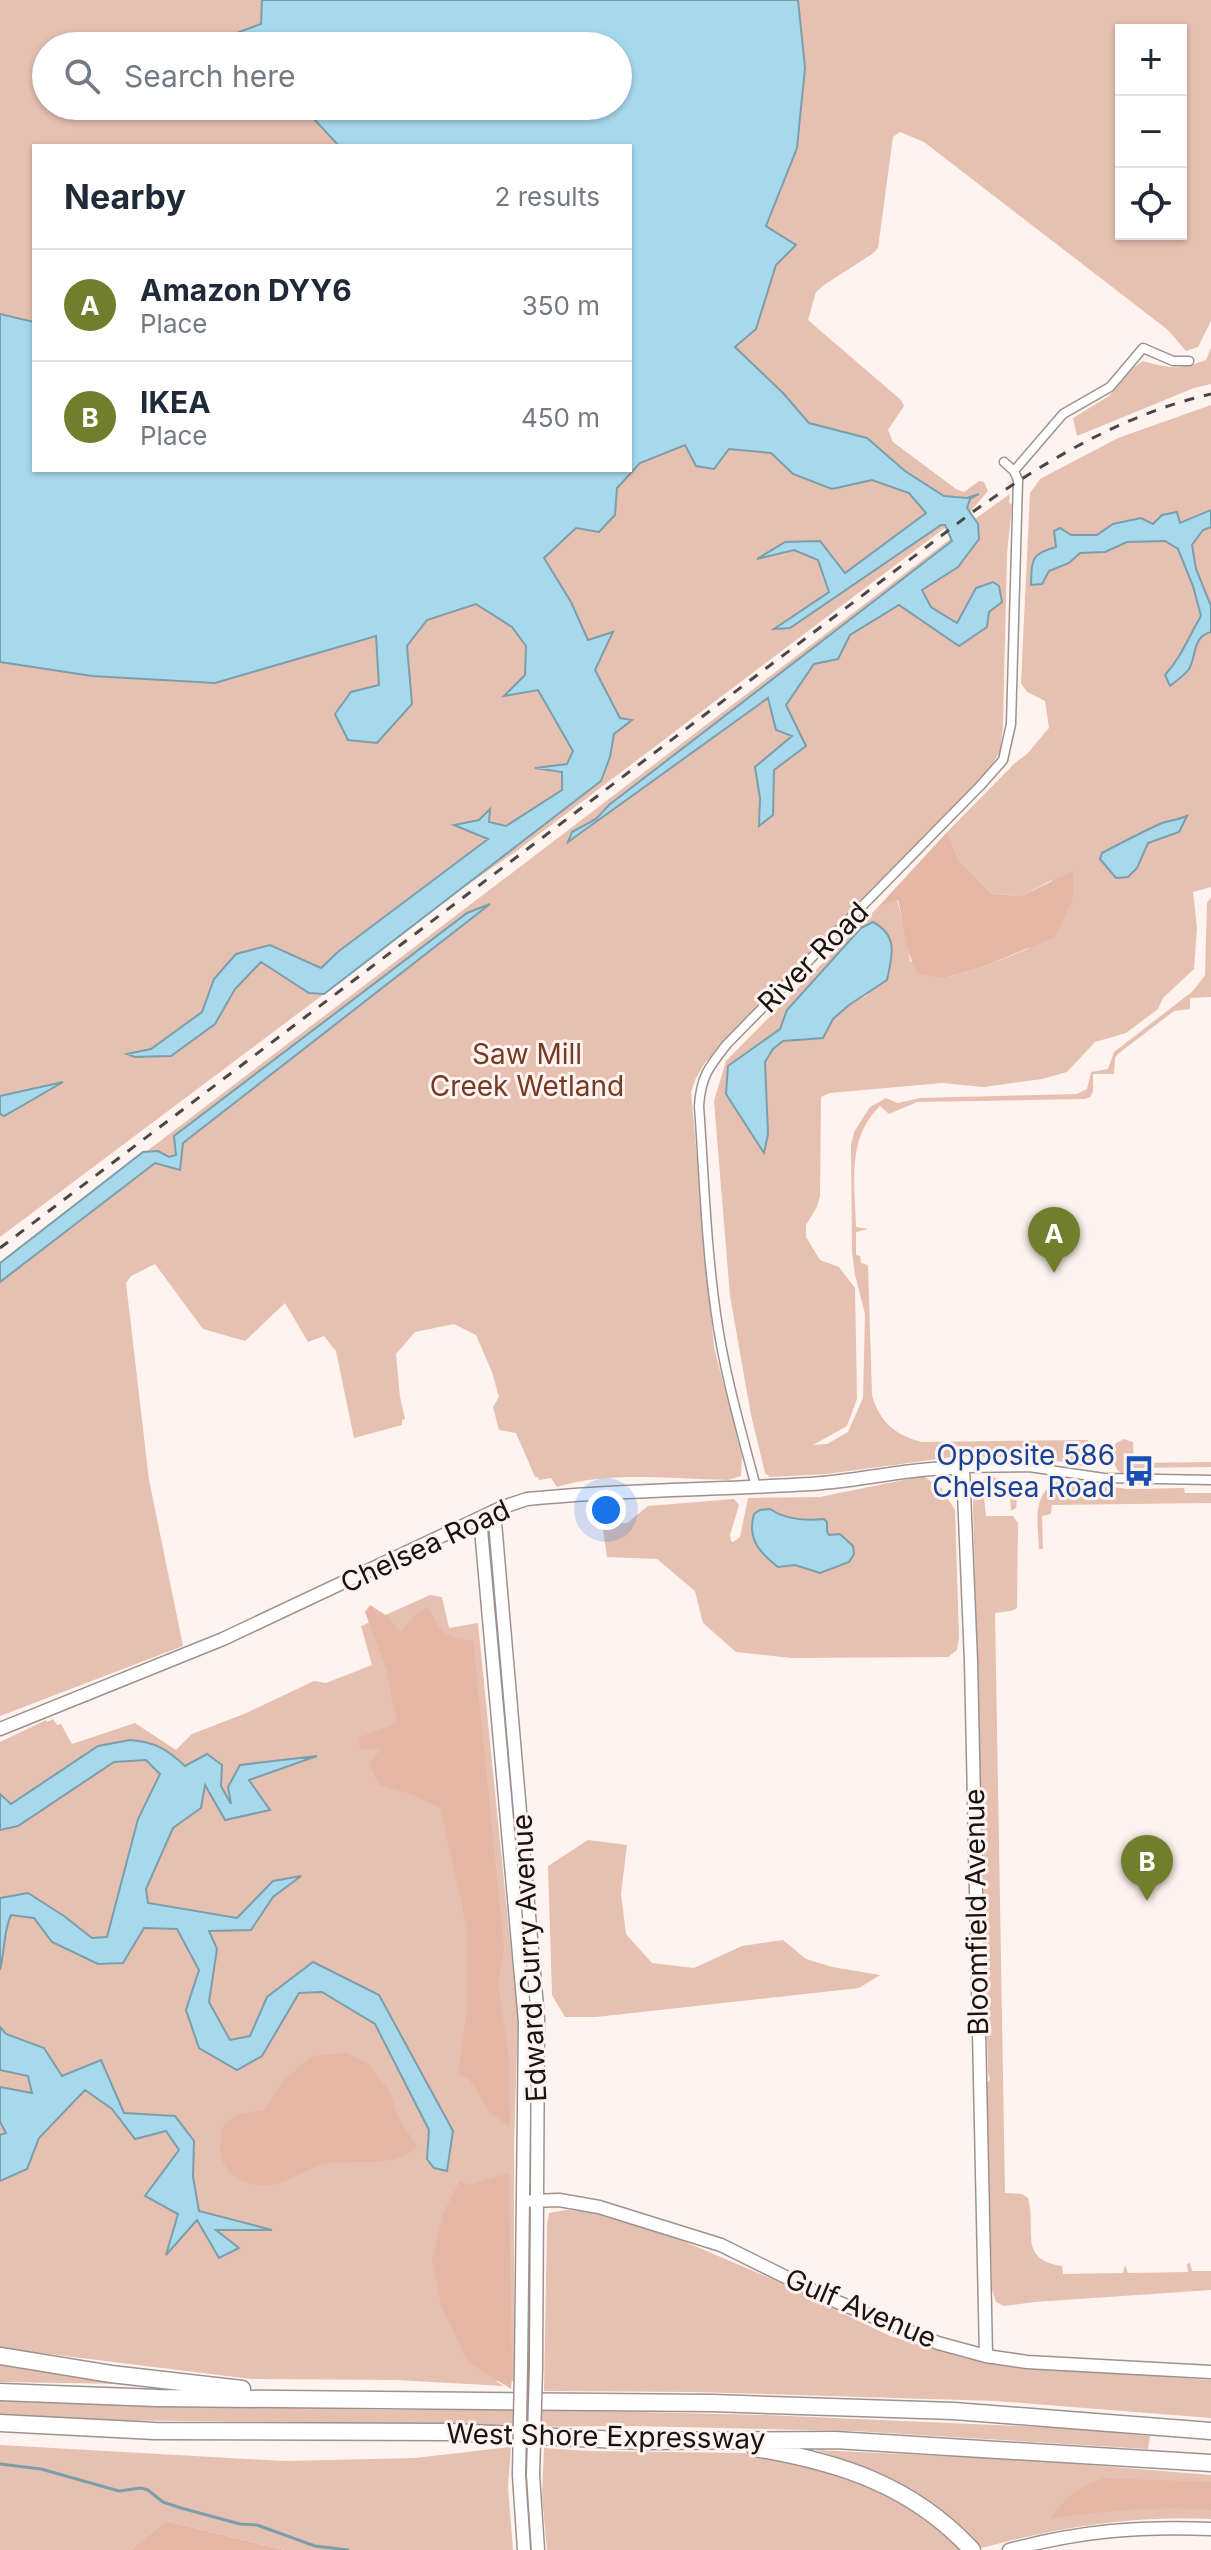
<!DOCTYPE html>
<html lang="en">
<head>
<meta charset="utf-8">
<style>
	body { margin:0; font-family:Inter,sans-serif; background:#f2f2f3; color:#1f2937 }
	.controls { position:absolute; right:24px; top:24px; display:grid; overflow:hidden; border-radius:0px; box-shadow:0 2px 6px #0004 }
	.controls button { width:72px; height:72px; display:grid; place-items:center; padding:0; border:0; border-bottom:2px solid #e0e1e3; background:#fff; color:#1f2937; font:40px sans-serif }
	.you { position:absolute; left:606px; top:1510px; width:28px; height:28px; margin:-20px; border:6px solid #fff; border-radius:50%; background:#1a73e8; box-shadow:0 0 0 12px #1a73e833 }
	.badge { display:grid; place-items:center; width:52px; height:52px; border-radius:50%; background:#717e2b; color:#fff; font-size:26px; font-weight:700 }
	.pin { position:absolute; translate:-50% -66px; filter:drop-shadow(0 2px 4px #0008) }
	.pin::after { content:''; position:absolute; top:42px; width:28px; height:24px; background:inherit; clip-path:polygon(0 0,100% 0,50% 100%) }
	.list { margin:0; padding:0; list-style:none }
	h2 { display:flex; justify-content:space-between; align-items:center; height:104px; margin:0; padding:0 32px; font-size:34px }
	h2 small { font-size:26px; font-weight:400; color:#747a83 }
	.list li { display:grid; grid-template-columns:52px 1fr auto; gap:24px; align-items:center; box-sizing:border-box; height:112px; padding:0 32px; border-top:2px solid #e0e1e3 }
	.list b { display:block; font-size:30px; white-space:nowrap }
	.list p { margin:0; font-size:26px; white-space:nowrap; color:#747a83 }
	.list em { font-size:26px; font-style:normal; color:#747a83 }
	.icon { flex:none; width:44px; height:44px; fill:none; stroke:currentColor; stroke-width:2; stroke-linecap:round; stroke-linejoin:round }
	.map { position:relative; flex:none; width:1211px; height:2550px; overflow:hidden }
	.search { position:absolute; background:#fff; box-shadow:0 2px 6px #0004; left:32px; top:32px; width:600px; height:88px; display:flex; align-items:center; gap:20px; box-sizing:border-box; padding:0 28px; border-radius:44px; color:#747a83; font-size:30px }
	.panel { position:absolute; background:#fff; box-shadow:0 2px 6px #0004; left:32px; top:144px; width:600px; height:328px; border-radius:0px }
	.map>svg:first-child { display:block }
	.green { fill:#e6c0b1; fill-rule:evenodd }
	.forest { fill:#e5b8a6 }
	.water { fill:#a7d9ed; stroke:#7c9eab; stroke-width:2 }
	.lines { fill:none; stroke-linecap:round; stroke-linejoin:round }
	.stream { stroke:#7c9eab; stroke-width:3 }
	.street-casing { stroke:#9c938f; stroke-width:11 }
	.secondary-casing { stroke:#9c938f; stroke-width:15 }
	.highway-casing { stroke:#9c938f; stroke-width:19 }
	.street { stroke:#fff; stroke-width:8 }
	.secondary { stroke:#fff; stroke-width:12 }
	.highway { stroke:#fff; stroke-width:16 }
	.rail { stroke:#4c4744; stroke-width:3; stroke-dasharray:10 10; stroke-linecap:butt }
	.secondary-bridge-casing { stroke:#9c938f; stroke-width:15; stroke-linecap:butt }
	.secondary-bridge { stroke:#fff; stroke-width:12 }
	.labels { text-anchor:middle; stroke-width:6; stroke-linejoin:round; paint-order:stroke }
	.street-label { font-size:28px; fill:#161311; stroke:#fef3ef }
	.park-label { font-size:28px; fill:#743a23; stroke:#fef3ef }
	.transit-label { font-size:28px; fill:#164399; stroke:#fef3ef; text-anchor:end }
</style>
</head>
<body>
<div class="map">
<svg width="1211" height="2550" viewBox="0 0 1211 2550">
	<rect width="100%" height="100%" fill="#fef3ef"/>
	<!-- green -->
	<path class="green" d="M0 0H262L261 24 239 33 244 46H46V106H302L339 146H34V322L0 314Z
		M798 0H1211V321L1198 347 1186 351 1168 330 924 142 900 132 893 137 878 248 872 254 824 285 816 292 808 320 901 400 904 406 888 430 893 442 956 489 964 492 979 481 984 482 988 491 970 512 967 508 970 499 974 497H946L894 557 941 525 946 527 518 850 451 896 601 781 309 993 324 994 0 1237V662L92 676 376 636 416 635 427 620 476 604 512 627 526 646 557 579 544 558 576 528 615 514 617 488 640 463 686 445 690 454 734 346 756 329 776 264 795 245 766 227 797 148 805 68ZM1121 30H1181V234H1121Z
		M1211 348V384L1194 388 1077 436 1073 418 1109 396 1133 368 1143 361C1172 369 1178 370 1206 360Z
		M1211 405V510L1180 524H1113L1097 535H1071L1056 547 1032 561 1031 585 1049 571 1069 563 1080 553 1105 552 1127 542 1165 541 1178 549 1193 586 1201 616C1188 639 1183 655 1165 675L1170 686C1175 681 1185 675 1189 669 1197 655 1192 637 1211 632V887L1193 892 1197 928 1194 969 1163 998 1158 1009 1126 1033 1095 1042 1067 1072 1042 1079 984 1087 942 1083 830 1093 821 1097 820 1196 817 1207 806 1225V1237L820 1260 839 1267 855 1288 857 1399 847 1426 813 1445 827 1444 848 1432 863 1398 865 1314 855 1275 852 1252 851 1145 854 1132 870 1107 886 1098 898 1103 920 1098 1077 1094 1087 1089 1091 1072 1108 1069 1114 1052 1193 991 1205 975 1207 903 1211 897V997L1190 998V1009L1174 1011 1119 1053 1115 1058 1114 1074H1093V1092L1090 1097 1085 1099 917 1102 889 1114 880 1106C846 1139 855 1184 856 1227L868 1229 856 1232V1255L860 1256 861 1263 868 1265 872 1395C879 1421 895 1435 921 1442L1088 1440 1095 1446 1094 1461 1085 1467 1071 1463 1036 1458 960 1456 827 1474 770 1477 765 1473 751 1415 730 1296 714 1101 726 1061 878 907 897 900 907 935 910 961 945 978 985 966 1028 949 1052 880 1021 896 992 894 958 859 948 831 1015 763 1027 754 1049 728 1045 701 1027 692 1021 683 1030 493 1040 479 1118 438ZM1185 816 1148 843 1137 868 1102 853 1165 822 1176 821ZM860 928 867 995C843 1008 835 1013 823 1038L783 1041 773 1049 765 1062 768 1134 764 1152 726 1094 729 1066 780 1029 787 1010Z
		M1010 494 1009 502 1012 505 1007 554 1003 726 1000 752 987 772 705 1063 696 1078 691 1092 714 1347 742 1456 741 1476 728 1480C674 1479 608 1471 557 1487L551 1478 539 1480 538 1477H535L516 1433 499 1430 493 1407 499 1397 492 1372 476 1335 454 1324 415 1332 396 1354 400 1397 405 1419 402 1420V1425L354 1438 336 1351 324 1336 308 1342 285 1303 245 1341 203 1329 155 1264 131 1276 126 1283 149 1480 183 1646 0 1716V1263L975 520V519Z
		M1211 527V606L1196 569 1192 545 1203 530Z
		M1124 1439 1133 1442 1134 1463 1211 1462V1467L1138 1468V1473H1121C1112 1467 1112 1453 1116 1443Z
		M923 1476 941 1488 955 1510 959 1637 957 1650 948 1657 791 1658 736 1652 703 1623 695 1591 657 1559 607 1557 602 1522 627 1523 648 1506 734 1499 739 1505 730 1535 731 1541 733 1542 740 1537 748 1498 820 1497ZM770 1509C786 1520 805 1521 824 1519L829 1535H840L814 1572 795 1565 787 1567Z
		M988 1477C1006 1477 1020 1489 1016 1508L1011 1511 1010 1494 987 1495 984 1497 986 1516H1013L1018 1523 1017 1608 1011 1611 995 1613 1005 2193 1022 2194 1028 2198C1037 2230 1017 2259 1062 2266L1063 2274 1123 2273 1125 2265 1128 2273 1188 2272 1187 2264 1190 2263 1192 2271H1211V2290L1034 2302 1004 2306 996 2302 992 2289 987 2089V2083L990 2080 988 2072 973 1504C974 1492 977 1483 988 1477Z
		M1058 1481H1070L1127 1489 1184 1488 1185 1493H1211V1503L1052 1505 1051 1514 1042 1516 1043 1549H1039C1038 1524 1031 1494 1058 1481Z
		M430 1595 442 1597 449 1628 478 1623 518 2020 514 2145V2381H496L504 2386 395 2380 251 2379 0 2348V1742L46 1720 47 1722 53 1719 57 1725 61 1724 72 1744 135 1723 176 1750 192 1734 244 1714 314 1681 326 1683 372 1665 361 1626Z
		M502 1703 506 1705 533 2007 532 2132 529 2133Z
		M588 1840 627 1845 621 1894 626 1934 652 1963 694 1968 742 1946 783 1940 806 1959 832 1967 880 1975 859 1988 596 2017H565L552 1995 548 1866Z
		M566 2210 590 2212 655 2229 772 2279 890 2336 968 2359 1029 2367 1211 2380V2418L996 2401 693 2392 544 2391 547 2225 549 2213Z
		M0 2360 130 2380 128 2384 0 2382Z
		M0 2401 384 2410H552L765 2415 1066 2428 1150 2436 1148 2449 853 2431 631 2426 502 2427 437 2423 91 2420 0 2415Z
		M0 2445 284 2461 415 2458 511 2447 508 2487 513 2550H285L166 2521 130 2550H0Z
		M544 2448 589 2451 743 2453 804 2461 845 2473 920 2511 963 2550H547L542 2496Z
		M816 2450 1030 2460 1211 2475V2519C1132 2515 1057 2528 981 2548L918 2496 873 2470Z"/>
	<!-- forest -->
	<path class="forest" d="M948 831 958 859 992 894 1021 896 1073 871V898L1055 937 985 966 945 978 918 974C906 955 904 923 898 900L878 907Z
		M370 1605 387 1616 401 1632 414 1616 428 1607C441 1633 445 1638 473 1641L504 1947 498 1986 509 2056 510 2127 491 2114 469 2079 458 2074 467 2009V1928L440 1808 413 1795 379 1785 369 1764 380 1750 360 1749 358 1738 397 1723 386 1669 365 1612Z
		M347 2053 368 2064 390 2092 399 2119 417 2146C392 2171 354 2157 322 2165 306 2169 292 2180 276 2184 254 2189 228 2180 221 2157 218 2149 222 2135 223 2126L238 2114 264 2110 284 2080 312 2056Z
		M509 2173 512 2377 511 2389 468 2362 441 2306 432 2259 443 2214 460 2180 467 2185Z
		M1104 2478 1211 2482V2510C1157 2506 1103 2511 1050 2519 1065 2497 1079 2487 1104 2478Z
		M166 2521 285 2550H130Z"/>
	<!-- water -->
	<path class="water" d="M262 0H798L805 68 797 148 766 226 796 245 776 265 756 329 735 347 783 393 809 423 867 438 905 471 944 496 967 498 979 494 970 499 967 508 978 524 979 539 958 567 922 590 931 607 957 623 976 588 993 582 999 586 1002 602 989 612 987 627 959 646 899 605 850 635 838 659 814 664 786 705 806 746 774 770 773 815 759 826 760 798 755 767 792 736 776 730 768 698 568 842 572 832 596 819 609 805 952 541 945 525H941L790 628 774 629 829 592 818 560 794 550 757 559 785 542 820 541 845 573 926 513 909 493 872 480 832 489 793 474 771 453 729 449 714 469 696 466 685 445 640 463 617 488 615 515 599 532 576 528 544 558 571 602 588 640 613 632 595 670 620 718 632 720 614 734 610 757 601 781 324 994 309 993 261 962 235 989 215 1024 171 1056 135 1057 127 1054 151 1049 202 1012 214 979 236 954 270 945 321 968 339 951 488 839 454 825 479 820 490 809 489 822 506 826 562 790V772L535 768 567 764 573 751 538 690 504 696 525 675 526 646 512 627 476 604 427 620 407 646 412 704 377 743 348 740 335 714 351 692 379 685 376 636 215 683 92 676 0 662V314L34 322V470H630V146H339L302 106H618V46H244L239 32 261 24Z
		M1211 510V527L1203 530 1192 545 1196 569 1211 606V632C1192 637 1197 655 1189 669 1185 675 1176 681 1170 686L1165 675C1182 656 1188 638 1201 616L1193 586 1178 549 1165 541 1127 542 1105 552 1080 553 1069 563 1049 571 1042 584 1031 585C1032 560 1030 554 1056 547L1054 531 1060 528 1071 535H1097L1113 524 1141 518 1153 524 1162 515 1177 512 1180 523Z
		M1187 816 1179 832 1148 843 1137 868 1128 877 1116 878 1100 859 1102 853C1121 843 1142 832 1162 823 1170 820 1178 820 1187 816Z
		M490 904 183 1143 180 1170 155 1163 0 1282V1263L143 1152 158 1151 169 1157 176 1155 174 1136 467 913Z
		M873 922C899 936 892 956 887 980L849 1005 833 1019 823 1038 783 1041 773 1049 765 1062 768 1134 764 1153 726 1094 728 1066 780 1029 787 1010 861 928Z
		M63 1082 4 1116 0 1114V1096Z
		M770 1509C786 1520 805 1521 824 1519L827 1522V1531L829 1535 840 1534 853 1546 854 1554 849 1562 820 1573 795 1565 778 1567C759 1552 747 1539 754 1514L760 1510Z
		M130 1740C155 1742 167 1749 185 1766L207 1754 222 1765 221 1786 231 1804 228 1787 240 1765 317 1756 249 1780 270 1810 225 1820 205 1785 201 1808 173 1828 146 1889 148 1903 237 1918 273 1881 301 1876 273 1897 251 1930 209 1931 217 1949 209 2002 230 2040 250 2036 267 1997 313 1962 379 1995 453 2131 447 2171 434 2168 427 2159 429 2130 375 2024 322 1992 299 1993 262 2056 237 2070 199 2048 186 2010 199 1970 177 1929 144 1928 123 1963 98 1964 52 1942 34 1918 11 1915C3 1932 5 1951 0 1970V1898L28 1893 64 1916 92 1938 107 1937 138 1819 160 1774 146 1760 114 1762 18 1826 0 1830V1794L11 1804 98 1746Z
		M0 2027 6 2034 44 2048 62 2076 101 2060 124 2113 175 2116 194 2141 193 2177 199 2211 272 2230H216L239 2248 219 2258 197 2220 166 2255 178 2214 145 2196 179 2150 166 2131 135 2139 112 2109 85 2090 39 2138 27 2169 0 2181V2135L6 2133 0 2122V2087L32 2093 28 2076 0 2070Z"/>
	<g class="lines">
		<!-- stream -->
		<path class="stream" d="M0 2464 41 2469 119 2491 141 2488 148 2490 163 2502 181 2508 240 2524 257 2525 315 2546 348 2550"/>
		<defs>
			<path id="street" d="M1014 471 1063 414 1110 387 1143 348 1173 361H1189
				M963 1468 1029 1467 1104 1478 1211 1480
				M756 1487C741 1430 724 1372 716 1314 706 1245 704 1175 699 1106 701 1076 709 1067 727 1044L980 786 1003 760 1011 724 1018 480 1014 471 1004 462"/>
			<path id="secondary" d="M494 1511 538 2019 536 2367
				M480 1518 525 2022 521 2367
				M0 1729 223 1639 503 1507 527 1499C621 1489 716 1490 810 1484 861 1481 912 1467 963 1468L971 1661 986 2356
				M532 2201 559 2200 599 2207 721 2245 830 2299 938 2343 986 2356 1027 2362 1211 2372
				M519 2475 524 2550
				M533 2475 538 2550
				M1009 2550C1080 2531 1138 2526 1211 2529"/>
			<path id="highway" d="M0 2356 111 2374 242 2389
				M0 2392 157 2398 712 2403 954 2411 1211 2431
				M0 2423 155 2431 448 2432 642 2441 835 2440 1211 2463
				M755 2448C839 2462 912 2485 972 2550"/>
		</defs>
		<!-- street casing -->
		<use href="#street" class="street-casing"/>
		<!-- secondary casing -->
		<use href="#secondary" class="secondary-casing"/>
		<!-- highway casing -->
		<use href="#highway" class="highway-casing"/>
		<!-- street -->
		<use href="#street" class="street"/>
		<!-- secondary -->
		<use href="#secondary" class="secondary"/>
		<!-- highway -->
		<use href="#highway" class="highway"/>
		<!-- rail -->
		<path class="rail" d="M0 1248 974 511C1047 460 1124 414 1211 394"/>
		<defs>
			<path id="secondary-bridge" d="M519 2475 521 2367
				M533 2475 536 2367"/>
		</defs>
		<!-- secondary-bridge casing -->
		<use href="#secondary-bridge" class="secondary-bridge-casing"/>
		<!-- secondary-bridge -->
		<use href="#secondary-bridge" class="secondary-bridge"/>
	</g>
	<!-- icons -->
	<defs>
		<symbol id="bus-bare" viewBox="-9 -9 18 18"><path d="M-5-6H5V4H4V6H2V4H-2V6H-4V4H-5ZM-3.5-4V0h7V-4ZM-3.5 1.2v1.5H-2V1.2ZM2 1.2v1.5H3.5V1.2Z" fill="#1a4fb4" stroke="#fef3ef" stroke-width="2.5" paint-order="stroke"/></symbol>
	</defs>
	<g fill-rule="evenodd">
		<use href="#bus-bare" x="1117" y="1449" width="44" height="44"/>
	</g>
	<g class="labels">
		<!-- street labels -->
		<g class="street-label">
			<text transform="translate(813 957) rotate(-45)" y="10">River Road</text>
			<text transform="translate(425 1546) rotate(-25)" y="10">Chelsea Road</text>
			<text transform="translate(976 1912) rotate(-91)" y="10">Bloomfield Avenue</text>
			<text transform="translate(529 1958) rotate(-93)" y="10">Edward Curry Avenue</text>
			<text transform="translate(861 2308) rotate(23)" y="10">Gulf Avenue</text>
			<text transform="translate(606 2436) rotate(1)" y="10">West Shore Expressway</text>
		</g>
		<!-- park labels -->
		<g class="park-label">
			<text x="527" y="1064">Saw Mill<tspan x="527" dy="32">Creek Wetland</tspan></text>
		</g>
		<!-- transit labels -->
		<g class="transit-label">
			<text x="1115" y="1465">Opposite 586<tspan x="1115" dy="32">Chelsea Road</tspan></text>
		</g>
	</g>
</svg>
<div class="controls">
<button>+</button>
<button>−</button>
<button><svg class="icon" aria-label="locate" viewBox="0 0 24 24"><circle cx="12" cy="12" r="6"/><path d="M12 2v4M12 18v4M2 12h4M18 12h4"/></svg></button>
</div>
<div class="you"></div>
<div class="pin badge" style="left:1054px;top:1273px">A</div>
<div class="pin badge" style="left:1147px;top:1901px">B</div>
<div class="search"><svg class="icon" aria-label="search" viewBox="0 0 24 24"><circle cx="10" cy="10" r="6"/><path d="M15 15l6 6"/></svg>Search here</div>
<section class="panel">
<h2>Nearby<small>2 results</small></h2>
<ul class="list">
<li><span class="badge">A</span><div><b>Amazon DYY6</b><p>Place</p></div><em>350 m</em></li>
<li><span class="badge">B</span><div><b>IKEA</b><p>Place</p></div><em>450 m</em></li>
</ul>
</section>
</div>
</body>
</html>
